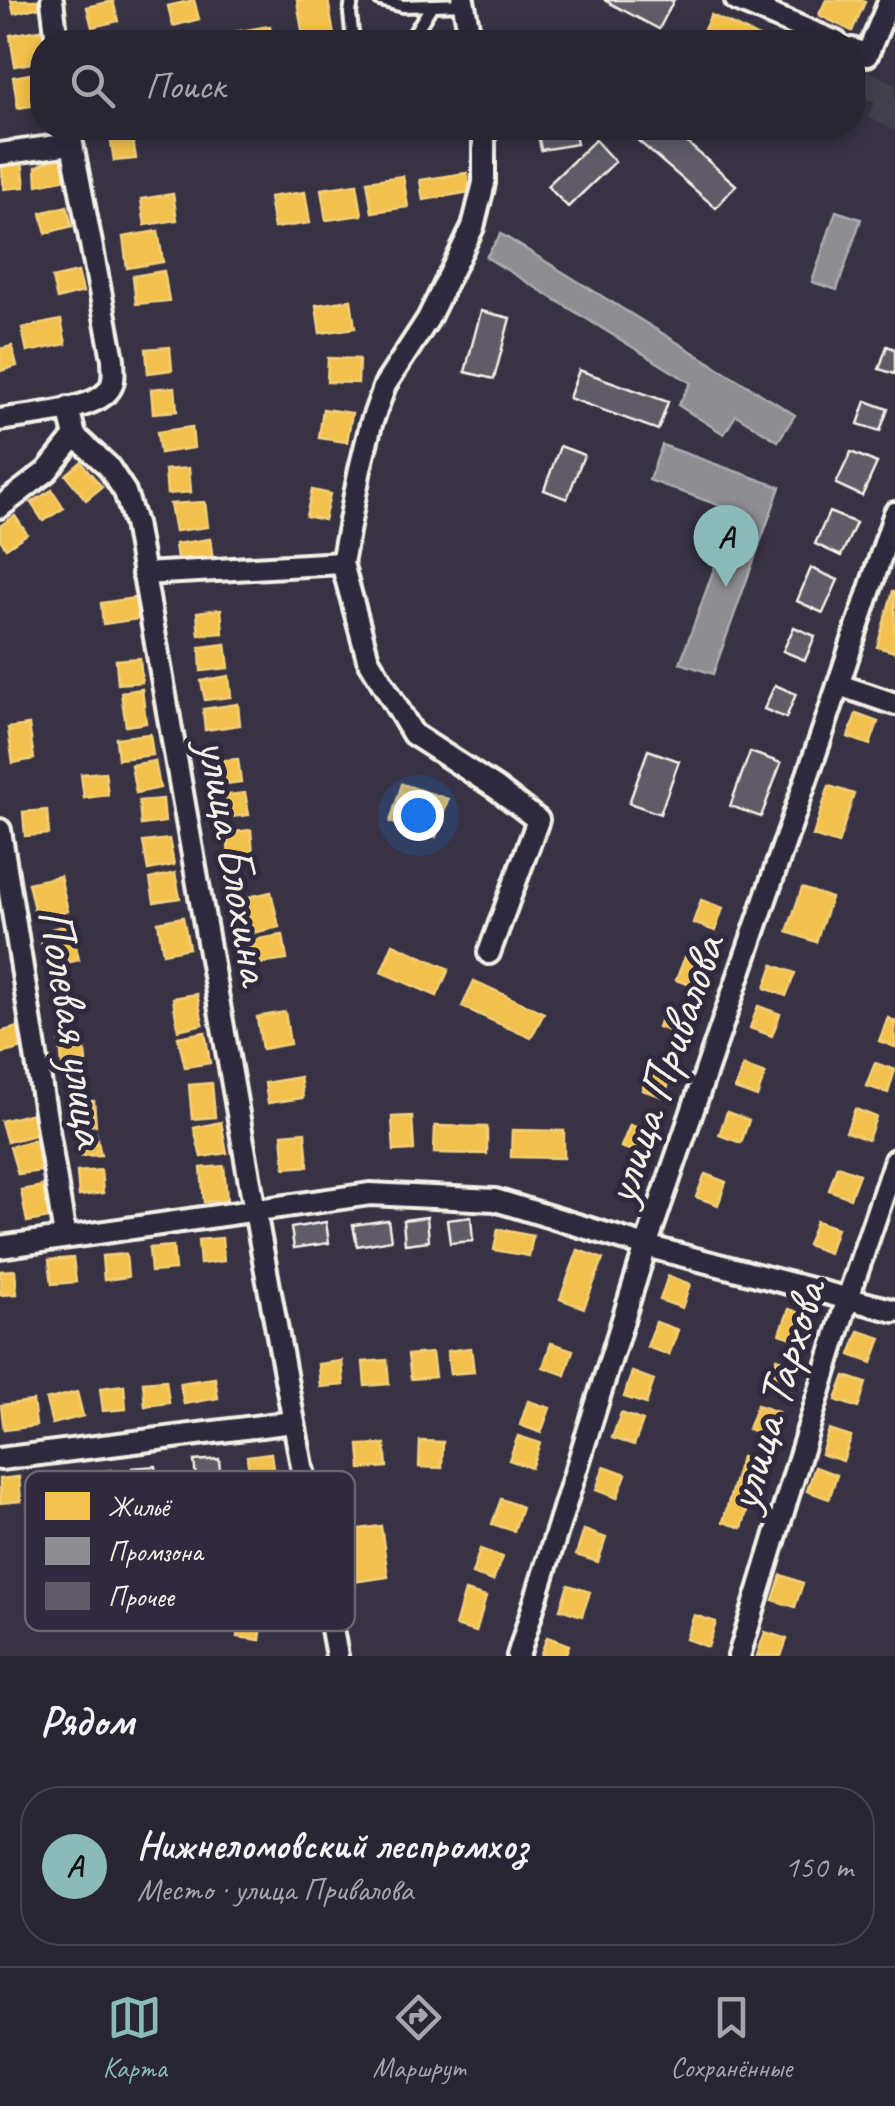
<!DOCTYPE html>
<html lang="ru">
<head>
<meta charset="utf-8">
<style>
	body { margin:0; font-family:Caveat,sans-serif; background:#35323f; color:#f1f3f6 }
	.you { position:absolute; left:418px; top:815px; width:35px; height:35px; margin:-25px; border:8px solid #fff; border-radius:50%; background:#1a73e8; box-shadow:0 0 0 15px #1a73e833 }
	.badge { display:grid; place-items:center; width:65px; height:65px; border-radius:50%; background:#8bbbb9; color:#111; font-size:32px; font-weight:700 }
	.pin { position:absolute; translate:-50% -82px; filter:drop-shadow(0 2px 5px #0008) }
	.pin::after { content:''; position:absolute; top:52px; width:35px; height:30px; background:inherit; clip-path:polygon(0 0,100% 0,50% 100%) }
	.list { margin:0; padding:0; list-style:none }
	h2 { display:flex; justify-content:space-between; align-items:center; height:130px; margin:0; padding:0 40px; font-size:42px }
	h2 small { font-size:32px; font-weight:400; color:#a5a5ac }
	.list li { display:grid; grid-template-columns:65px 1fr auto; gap:30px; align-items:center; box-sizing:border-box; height:160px; margin:0 20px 20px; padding:0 20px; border:2px solid #45434e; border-radius:40px }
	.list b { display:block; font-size:38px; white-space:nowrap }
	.list p { margin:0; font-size:32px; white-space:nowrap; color:#a5a5ac }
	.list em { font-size:32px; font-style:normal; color:#a5a5ac }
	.icon { flex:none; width:55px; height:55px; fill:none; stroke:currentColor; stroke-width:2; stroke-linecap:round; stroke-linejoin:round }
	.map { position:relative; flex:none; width:895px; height:1656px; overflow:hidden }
	.search { position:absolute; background:#292633; box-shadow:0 5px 15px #0003; left:30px; right:30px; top:30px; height:110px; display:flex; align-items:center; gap:25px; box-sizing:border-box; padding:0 35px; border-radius:40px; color:#a5a5ac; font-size:38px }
	.sheet { height:310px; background:#292633 }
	nav { display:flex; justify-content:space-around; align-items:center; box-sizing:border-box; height:140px; border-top:2px solid #45434e; background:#292633; font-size:28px; color:#a5a5ac }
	nav a { display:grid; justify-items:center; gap:5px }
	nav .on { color:#8bbbb9 }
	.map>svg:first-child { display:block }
	.built { fill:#433f4e }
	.homes { fill:#f2c14e; stroke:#f3cf7c; stroke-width:2.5 }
	.industry { fill:#8d8d92; stroke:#acabac; stroke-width:2.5 }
	.building { fill:#5f5c67; stroke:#f4f1e8; stroke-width:2.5 }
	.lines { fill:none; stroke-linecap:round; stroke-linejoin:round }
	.lane-casing { stroke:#f4f1e8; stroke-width:18 }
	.street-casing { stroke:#f4f1e8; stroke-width:28 }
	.lane { stroke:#2f2a3d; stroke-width:10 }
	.street { stroke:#2f2a3d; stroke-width:20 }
	.labels { text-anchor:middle; stroke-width:10; stroke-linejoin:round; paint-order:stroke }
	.street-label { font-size:50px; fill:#f4f1e8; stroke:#2f2a3d }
	.key { fill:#2f2a3d; stroke:#6a6670; stroke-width:2.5 }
	.key-label { font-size:28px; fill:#f4f1e8 }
</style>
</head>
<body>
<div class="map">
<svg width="895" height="1656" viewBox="0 0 895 1656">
	<rect width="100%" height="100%" fill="#373244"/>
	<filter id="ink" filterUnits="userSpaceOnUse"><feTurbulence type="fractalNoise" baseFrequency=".01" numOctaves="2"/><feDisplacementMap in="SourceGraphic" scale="20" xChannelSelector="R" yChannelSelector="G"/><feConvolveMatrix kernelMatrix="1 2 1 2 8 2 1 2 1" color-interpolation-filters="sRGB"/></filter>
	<g filter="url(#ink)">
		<!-- built -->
		<path class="built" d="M867 70 895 84V131L868 117 875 103 855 93Z"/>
		<!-- homes -->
		<path class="homes" d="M11 0H38L40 7 14 13Z
			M194 0 199 19 173 26 168 6Z
			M297 0H328L335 42H304Z
			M826 0H861L865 2 852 31 819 15Z
			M113 1 118 21 92 27 87 7Z
			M711 15 769 42H698Z
			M270 26 272 42H236L234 32Z
			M46 29 48 42H42V61L15 66 10 35Z
			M42 72V104L18 108 13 77Z
			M109 128H131L136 159 114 161Z
			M65 153 67 179 37 185 36 167Z
			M22 161 25 187 4 189 1 163Z
			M467 173 470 192 423 200 420 180Z
			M403 176 408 207 372 212 367 181Z
			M357 184 362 215 326 220 321 189Z
			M305 192 310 223 274 228 269 197Z
			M173 194 177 220 145 225 141 199Z
			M67 206 72 226 46 233 41 213Z
			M158 231 163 262 127 268 123 237Z
			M164 271 169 301 136 304 133 276Z
			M78 272 83 292 57 299 52 278Z
			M351 300 355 328 320 333 316 305Z
			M61 320 66 344 27 352 22 328Z
			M12 346 17 366 0 371V349Z
			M170 347 172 370 148 373 146 349Z
			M328 358 359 359 358 383 327 382Z
			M175 387 177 411 153 413 151 389Z
			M323 409 352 413 347 442 319 438Z
			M192 427 194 448 160 453 157 432Z
			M81 462 102 487 86 500 66 475Z
			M189 468 191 492 167 494 165 470Z
			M52 490 64 508 43 521 31 503Z
			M312 490 330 494 324 520 306 516Z
			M205 502 208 527 175 531 170 504Z
			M15 516 27 534 6 548 0 539V526Z
			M210 539 213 560 178 565 175 544Z
			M893 591H895V652L877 647Z
			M135 598 138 619 103 624 101 603Z
			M221 609 223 633 199 635 197 612Z
			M226 644 229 668 201 671 200 647Z
			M140 658 142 682 118 684 116 660Z
			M229 676 231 697 205 700 201 681Z
			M142 689 146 723 126 726 121 692Z
			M238 704 240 725 205 730 203 709Z
			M856 714 878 722 870 745 848 737Z
			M29 725 34 759 13 763 8 728Z
			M150 734 153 755 118 759 116 738Z
			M238 759 241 782 217 785 214 761Z
			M155 761 160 788 136 793 131 765Z
			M105 772 108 795 84 798 81 774Z
			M402 784 448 799 436 837 390 822Z
			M829 786 854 794 838 844 813 836Z
			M245 793 249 815 222 818 218 796Z
			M163 799 165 822 141 825 139 801Z
			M47 810 49 834 25 836 23 812Z
			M251 830 253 854 229 856 227 833Z
			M169 839 174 865 148 870 143 842Z
			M175 873 180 898 154 902 150 879Z
			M60 876 68 911 36 918 28 883Z
			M802 888 831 898 816 942 787 932Z
			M271 892 279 927 248 934 240 899Z
			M701 900 723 908 715 931 693 923Z
			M183 917 189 948 163 953 158 922Z
			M71 924 79 960 47 967 39 932Z
			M283 935 287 960 251 965 247 941Z
			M393 944 449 969 437 996 381 972Z
			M685 957 706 965 698 988 676 980Z
			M773 965 795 973 786 996 765 988Z
			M474 981 544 1013 531 1038 462 1007Z
			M197 994 203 1024 178 1030 173 998Z
			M666 1004 688 1012 680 1035 658 1027Z
			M758 1006 780 1014 772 1036 750 1028Z
			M285 1012 290 1044 262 1049 257 1017Z
			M888 1018 895 1021V1047L879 1041Z
			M18 1027 23 1048 0 1054V1032Z
			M205 1032 210 1063 185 1067 178 1037Z
			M84 1039 86 1062 62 1065 60 1041Z
			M875 1063 895 1070 888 1093 866 1086Z
			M743 1066 765 1074 757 1097 735 1089Z
			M650 1067 672 1075 664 1097 642 1090Z
			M300 1077 303 1098 268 1103 265 1083Z
			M212 1083 215 1117 192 1119 189 1085Z
			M94 1101 96 1125 72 1127 70 1103Z
			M855 1109 876 1117 868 1140 846 1132Z
			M727 1112 749 1120 741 1143 719 1135Z
			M33 1113 38 1134 7 1142 1 1121Z
			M412 1116 414 1150 394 1151 392 1117Z
			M221 1122 227 1153 201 1157 194 1128Z
			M630 1125 652 1133 643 1155 621 1147Z
			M435 1126 487 1127V1154L434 1153Z
			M512 1130 564 1131V1158L511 1157Z
			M305 1132 308 1166 285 1168 282 1134Z
			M74 1133H96L101 1155 79 1156Z
			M36 1139 41 1171 18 1174 10 1147Z
			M224 1166 227 1200 204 1202 201 1168Z
			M837 1166 859 1174 850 1198 829 1190Z
			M101 1170 103 1193 79 1196 77 1172Z
			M705 1174 726 1182 718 1205 696 1197Z
			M43 1186 49 1218 27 1222 21 1190Z
			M816 1221 837 1228 829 1253 807 1245Z
			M498 1229 533 1236 529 1256 494 1250Z
			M222 1238 224 1261 200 1264 198 1240Z
			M173 1246 175 1270 151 1272 149 1248Z
			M578 1250 603 1259 584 1308 560 1299Z
			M126 1254 128 1277 104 1280 102 1256Z
			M73 1258 76 1282 52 1284 49 1260Z
			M15 1270 17 1294 0 1295V1271Z
			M668 1276 690 1284 682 1308 660 1300Z
			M789 1309 811 1317 802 1341 780 1334Z
			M656 1322 678 1330 669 1355 647 1347Z
			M859 1331 881 1338 872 1363 850 1355Z
			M551 1343 573 1350 565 1375 543 1367Z
			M471 1348 474 1372 450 1374 447 1351Z
			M432 1353 435 1377 411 1379 408 1355Z
			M777 1358 799 1366 791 1390 769 1382Z
			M387 1360 389 1384 365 1386 363 1362Z
			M342 1361 344 1385 320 1387 318 1364Z
			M632 1372 654 1380 646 1404 624 1397Z
			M845 1376 866 1383 858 1408 836 1400Z
			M215 1378 218 1398 184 1404 180 1383Z
			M166 1380 169 1403 145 1406 143 1382Z
			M124 1385 126 1409 103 1411 100 1388Z
			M77 1392 83 1416 52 1424 46 1400Z
			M33 1401 36 1426 4 1430 1 1405Z
			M528 1401 550 1408 541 1433 520 1425Z
			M757 1405 778 1412 770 1437 748 1429Z
			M621 1413 643 1421 634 1445 612 1438Z
			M829 1430 851 1437 843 1461 821 1454Z
			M518 1436 540 1443 531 1468 509 1460Z
			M420 1441 443 1442 442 1468 419 1467Z
			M385 1444 387 1467 361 1469 359 1445Z
			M271 1453 274 1477 250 1480 247 1456Z
			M741 1457 761 1463 742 1528 723 1522Z
			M604 1466 626 1474 617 1498 596 1490Z
			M815 1467 837 1475 829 1499 807 1491Z
			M111 1470 114 1494 90 1497 88 1473Z
			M19 1477 21 1501 0 1503V1479Z
			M501 1499 522 1507 514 1531 492 1524Z
			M381 1526 388 1577 352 1582 345 1531Z
			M584 1530 606 1538 598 1562 576 1555Z
			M480 1549 502 1557 493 1581 472 1574Z
			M781 1575 803 1583 795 1607 773 1600Z
			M568 1585 590 1592 582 1616 560 1609Z
			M465 1591 486 1597 476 1632 455 1626Z
			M193 1604 216 1607 212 1632 189 1629Z
			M240 1612 263 1615 260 1640 237 1637Z
			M694 1615 716 1622 708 1647 686 1639Z
			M765 1632 787 1639 781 1656H757Z
			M547 1637 569 1645 565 1656H540Z"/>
		<!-- industry -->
		<path class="industry" d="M836 211 861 219 837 290 812 282Z
			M501 234 795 415 778 441 736 415 724 434 678 405 691 383 486 257Z
			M662 445 780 487 713 674 680 663 735 511 649 480Z"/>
		<!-- building -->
		<path class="building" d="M604 0H674L659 29Z
			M537 128H574L577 144 541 150Z
			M632 128H670L736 185 716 208 628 132Z
			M595 140 615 162 568 207 547 186Z
			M481 311 510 318 494 379 465 372Z
			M887 346 895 349V374L879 369Z
			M579 370 668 402 658 430 569 398Z
			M866 401 888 409 880 431 858 424Z
			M560 446 584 455 567 499 544 490Z
			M851 452 877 463 862 496 836 484Z
			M829 512 856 523 841 556 815 544Z
			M811 568 838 580 823 613 797 601Z
			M794 627 815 636 805 660 783 651Z
			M775 685 796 694 786 718 764 709Z
			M648 750 679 761 660 814 629 803Z
			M750 752 781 763 761 817 730 806Z
			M427 1217 429 1241 405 1244 403 1220Z
			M471 1217 473 1241 450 1243 447 1220Z
			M388 1220 391 1240 357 1246 353 1225Z
			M326 1222 329 1243 294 1248 291 1228Z
			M219 1459 221 1482 197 1485 194 1461Z
			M156 1466 158 1490 134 1492 132 1468Z"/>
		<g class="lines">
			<defs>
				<path id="lane" d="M352 0 350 13 353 42
					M380 0 403 6 464 4
					M409 42 432 5"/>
				<path id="street" d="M52 0 57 42
					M463 0 471 42
					M736 0 836 42
					M852 49 867 55 890 0
					M0 154 71 144
					M68 408 75 436 108 466 125 492 135 523 255 1211 337 1656
					M0 420C26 415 92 411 108 391 116 382 113 370 113 359L69 128
					M0 507 47 471 75 436
					M342 563 368 659 413 734 496 788 538 820 489 953
					M143 574 342 563 360 469 371 424 385 385 428 319 473 227 484 183V128
					M839 685 895 704
					M0 830 65 1237
					M0 1247 370 1194 495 1200 646 1246 895 1311
					M0 1459 293 1422
					M518 1656 646 1246 824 728 895 513
					M739 1656 848 1298 895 1160"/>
			</defs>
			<!-- lane casing -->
			<use href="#lane" class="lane-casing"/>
			<!-- street casing -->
			<use href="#street" class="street-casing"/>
			<!-- lane -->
			<use href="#lane" class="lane"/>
			<!-- street -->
			<use href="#street" class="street"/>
		</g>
	</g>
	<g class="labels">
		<!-- street labels -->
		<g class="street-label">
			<text transform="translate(237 861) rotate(80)" y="18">улица Блохина</text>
			<text transform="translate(75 1027) rotate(81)" y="18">Полевая улица</text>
			<text transform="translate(662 1069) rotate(-71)" y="18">улица Привалова</text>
			<text transform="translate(774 1395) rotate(-73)" y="18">улица Тархова</text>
		</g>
	</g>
	<!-- legend -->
	<rect x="25" y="1471" width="330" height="160" rx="15" class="key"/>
	<rect x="45" y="1492" width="45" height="28" fill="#f2c14e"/>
	<rect x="45" y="1537" width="45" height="28" fill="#8d8d92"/>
	<rect x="45" y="1582" width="45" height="28" fill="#5f5c67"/>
	<g class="key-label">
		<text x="108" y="1516">Жильё</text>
		<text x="108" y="1561">Промзона</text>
		<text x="108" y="1606">Прочее</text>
	</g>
</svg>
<div class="you"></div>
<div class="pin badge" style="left:726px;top:587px">A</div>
<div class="search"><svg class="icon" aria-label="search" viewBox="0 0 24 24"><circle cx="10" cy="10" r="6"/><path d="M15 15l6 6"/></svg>Поиск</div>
</div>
<section class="sheet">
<h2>Рядом<small></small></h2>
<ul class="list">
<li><span class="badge">A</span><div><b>Нижнеломовский леспромхоз</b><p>Место · улица Привалова</p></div><em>150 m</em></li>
</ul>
</section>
<nav>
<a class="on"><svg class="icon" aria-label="map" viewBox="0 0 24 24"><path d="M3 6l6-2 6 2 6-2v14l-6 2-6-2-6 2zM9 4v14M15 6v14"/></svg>Карта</a>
<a><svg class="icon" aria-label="directions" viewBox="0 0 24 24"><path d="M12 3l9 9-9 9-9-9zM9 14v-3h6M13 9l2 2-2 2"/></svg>Маршрут</a>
<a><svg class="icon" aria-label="saved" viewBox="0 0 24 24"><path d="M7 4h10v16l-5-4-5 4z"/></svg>Сохранённые</a>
</nav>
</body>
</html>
